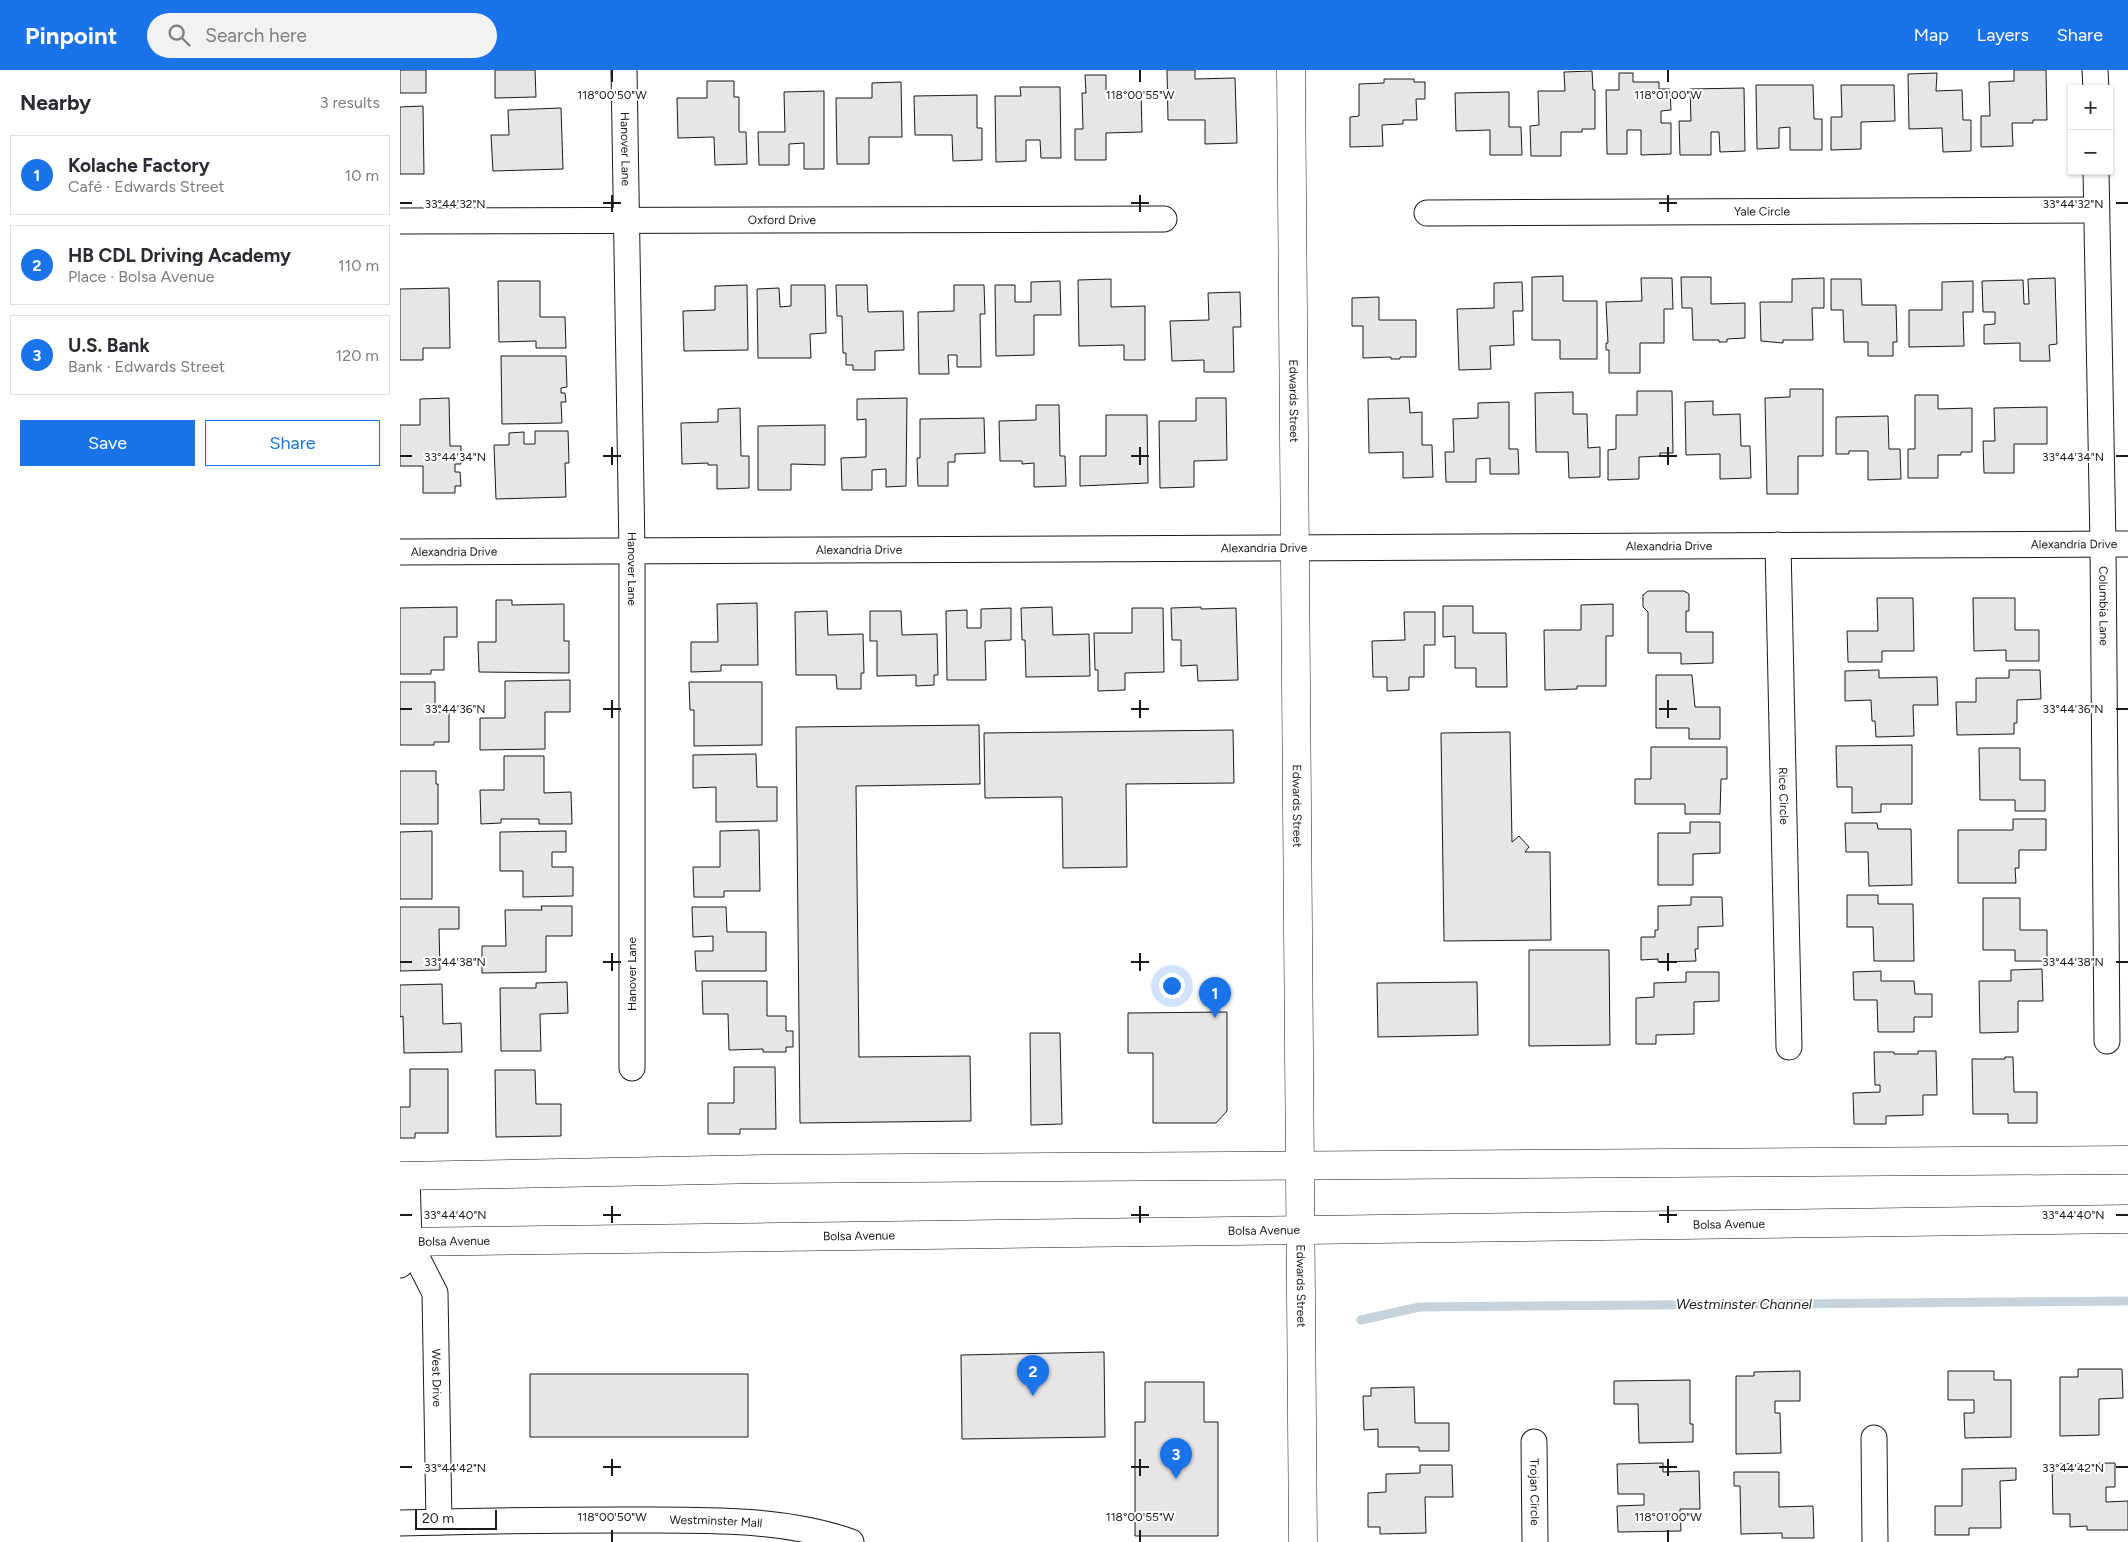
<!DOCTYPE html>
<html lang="en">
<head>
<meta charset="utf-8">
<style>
	body { margin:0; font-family:Figtree,sans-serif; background:#f2f2f3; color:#2b2b33 }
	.controls { position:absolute; right:15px; top:15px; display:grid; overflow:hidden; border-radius:0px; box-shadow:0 1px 4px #0004 }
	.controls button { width:45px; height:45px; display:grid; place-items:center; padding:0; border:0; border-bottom:1px solid #e1e1e2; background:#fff; color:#2b2b33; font:25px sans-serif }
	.scale { position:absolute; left:15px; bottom:12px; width:82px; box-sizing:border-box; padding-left:5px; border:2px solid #1a1a1a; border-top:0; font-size:14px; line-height:18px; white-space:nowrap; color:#1a1a1a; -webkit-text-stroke:4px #fff; paint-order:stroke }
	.you { position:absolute; left:771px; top:915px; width:18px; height:18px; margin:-12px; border:4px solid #fff; border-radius:50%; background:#1a73e8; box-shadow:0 0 0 8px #1a73e833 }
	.badge { display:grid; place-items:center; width:32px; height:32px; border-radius:50%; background:#1a73e8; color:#fff; font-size:16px; font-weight:700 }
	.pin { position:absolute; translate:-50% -41px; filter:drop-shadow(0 1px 2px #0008) }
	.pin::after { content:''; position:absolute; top:26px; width:18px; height:15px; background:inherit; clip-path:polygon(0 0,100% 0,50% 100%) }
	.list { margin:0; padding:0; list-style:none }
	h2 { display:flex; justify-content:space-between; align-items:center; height:65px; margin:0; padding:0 20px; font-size:21px }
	h2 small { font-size:16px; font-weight:400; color:#7c7c81 }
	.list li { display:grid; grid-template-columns:32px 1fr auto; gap:15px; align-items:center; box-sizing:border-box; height:80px; margin:0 10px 10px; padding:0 10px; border:1px solid #e1e1e2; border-radius:0px }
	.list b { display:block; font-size:19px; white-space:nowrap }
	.list p { margin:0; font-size:16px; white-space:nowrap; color:#7c7c81 }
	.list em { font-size:16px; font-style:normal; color:#7c7c81 }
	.actions { display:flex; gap:10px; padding:15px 20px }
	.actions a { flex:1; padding:11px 0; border:1px solid #1a73e8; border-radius:0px; text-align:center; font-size:18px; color:#1a73e8 }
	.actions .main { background:#1a73e8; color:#fff }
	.icon { flex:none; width:28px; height:28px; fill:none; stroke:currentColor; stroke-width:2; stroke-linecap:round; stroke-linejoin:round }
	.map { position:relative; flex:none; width:1728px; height:1472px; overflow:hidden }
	header { display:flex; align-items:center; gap:30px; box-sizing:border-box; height:70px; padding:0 25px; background:#1a73e8; color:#fff }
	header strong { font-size:24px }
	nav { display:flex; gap:28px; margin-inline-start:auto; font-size:18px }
	.search { width:350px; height:45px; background:#f2f2f3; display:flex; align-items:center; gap:12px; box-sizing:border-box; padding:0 18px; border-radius:28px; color:#7c7c81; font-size:19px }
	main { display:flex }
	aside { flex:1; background:#fff }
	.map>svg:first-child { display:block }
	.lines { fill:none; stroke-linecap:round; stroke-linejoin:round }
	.stream { stroke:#c6d2dc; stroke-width:9 }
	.building { fill:#e6e6e6; stroke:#1a1a1a }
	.minor-casing { stroke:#1a1a1a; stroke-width:27 }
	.tertiary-casing { stroke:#1a1a1a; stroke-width:29 }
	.secondary-casing { stroke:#1a1a1a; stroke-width:29 }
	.minor { stroke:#fff; stroke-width:25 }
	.tertiary { stroke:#fff; stroke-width:28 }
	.secondary { stroke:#fff; stroke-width:28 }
	.ticks { fill:none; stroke:#1a1a1a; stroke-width:2 }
	.labels { text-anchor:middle; stroke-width:4; stroke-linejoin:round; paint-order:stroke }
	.street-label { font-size:12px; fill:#1a1a1a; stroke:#fff }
	.water-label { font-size:14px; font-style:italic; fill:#1a1a1a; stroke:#fff }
	.ticks-label { font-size:12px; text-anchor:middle; fill:#1a1a1a; stroke:#fff; stroke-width:4; stroke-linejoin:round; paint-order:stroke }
</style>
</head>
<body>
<header>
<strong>Pinpoint</strong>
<div class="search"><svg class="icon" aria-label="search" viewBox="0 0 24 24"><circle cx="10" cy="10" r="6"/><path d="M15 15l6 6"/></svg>Search here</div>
<nav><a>Map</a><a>Layers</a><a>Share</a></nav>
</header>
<main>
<aside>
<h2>Nearby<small>3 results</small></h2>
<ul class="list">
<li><span class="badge">1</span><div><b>Kolache Factory</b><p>Café · Edwards Street</p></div><em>10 m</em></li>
<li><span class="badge">2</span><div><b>HB CDL Driving Academy</b><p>Place · Bolsa Avenue</p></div><em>110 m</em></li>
<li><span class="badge">3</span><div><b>U.S. Bank</b><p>Bank · Edwards Street</p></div><em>120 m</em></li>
</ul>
<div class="actions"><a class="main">Save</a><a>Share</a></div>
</aside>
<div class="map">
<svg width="1728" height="1472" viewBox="0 0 1728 1472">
	<rect width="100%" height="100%" fill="#fff"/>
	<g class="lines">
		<!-- stream -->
		<path class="stream" d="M961 1250 1019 1237 1728 1231"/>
	</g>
	<!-- building -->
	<path class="building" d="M0 0H26V23H0Z
		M95 0H135L136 27 95 28Z
		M767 0H795V9L835 8 837 73 805 74V50H768Z
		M1614 0H1646L1647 50H1633V53H1612L1613 76 1581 77V46H1590L1589 12 1614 11Z
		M1192 1 1193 20H1195V59H1182V62H1161V86H1131L1130 56 1139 55 1138 21H1165L1164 2Z
		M1219 3H1233V12H1259V19H1270L1271 40 1261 41V53H1271V84L1241 85V60H1227V84H1207L1206 20H1219Z
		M1537 3 1536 21 1562 20 1563 50H1571V81L1543 82 1542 58 1509 59 1508 4Z
		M685 5H706V22L741 21 742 62 706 63V90H675V59H683L682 23H686Z
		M984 9H1014V12H1025V29H1016L1017 50H1003V54L982 55 983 76 950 77V47L959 46V14L984 13Z
		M307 11H334V27H339V62H346L347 94 315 95 314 67 278 68 277 28H307Z
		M501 12 502 67H469V94H437L436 28H472V13Z
		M1356 15H1413L1414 49H1422V80H1390V57L1379 58V78L1357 79Z
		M1441 15H1494L1495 51 1461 52V79L1431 80V47H1442Z
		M620 17H660L661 88H641L640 70H626V91L596 92 595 26H621Z
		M1344 18 1345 81 1320 82 1319 62H1311V85H1280L1279 51H1291L1290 19Z
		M424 21V99H404V73L389 74V95H359L358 62H385L384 22Z
		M1109 22V57H1121L1122 85H1090V60L1056 61 1055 23Z
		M577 25V58H582V90L553 91 552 65H515L514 26Z
		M23 36 24 104H0V37Z
		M161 38 163 99 93 101 91 65H109L108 40Z
		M1163 206V231H1197V289H1160V270H1132V207Z
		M1281 207H1311V234L1345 233V268L1327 269V272H1319V270H1293L1292 238H1282Z
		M1241 208H1272L1273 239H1264V273H1240V303H1209V280H1206V273H1208L1206 232 1242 231Z
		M1424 208V238H1412L1413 270H1383V273L1361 271 1360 232H1392V209Z
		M1655 208 1657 274 1649 275 1650 291H1620V273L1584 274V255L1595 254V242H1583L1582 211 1623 210 1624 234H1629L1628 209Z
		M711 209V237L745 236V290H724V275L679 276 678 210Z
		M1431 209H1461L1462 235H1496L1497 272H1493V286H1468V272H1444L1443 240H1431Z
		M98 211H140V247H165L166 278H136V271L99 272Z
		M660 211 661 245H634V285L596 286 595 215H615V232H631V212Z
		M1573 211V242H1563L1564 276 1509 277V240H1542V212Z
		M1122 212 1123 241H1113L1114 275 1090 276 1091 299 1059 300 1057 239 1094 238V213Z
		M347 215 348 280 284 281 283 241 315 240V216Z
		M391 215H425L426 263 410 264 411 288H358L357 219 379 218 380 237 391 236Z
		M436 215H467L468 242 503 241 504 280 475 281V300H453V295H446V283H443L442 246H437Z
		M554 215H584L585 244H580L581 297H557V285H548L549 304H519L518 242 554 241Z
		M49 218 50 278H23V290H0V219Z
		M840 222 841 257H833L834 302H804V290L772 291 770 251 809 250 808 223Z
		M979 227V250H1016V287H1000V289H991V287L963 288V256H952V228Z
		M101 286H166L167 317 161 318V323H165L166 332H161L162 353 102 354Z
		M1390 319H1423V386H1398V424H1367L1365 328 1390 327Z
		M1237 321H1272L1273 383H1260V386L1239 387V409L1208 410V380L1216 379V345H1237Z
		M1173 322V344H1187L1188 378 1200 377V407L1169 408 1168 382H1136L1135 323Z
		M1515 325H1538V339L1572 338V382H1561V385H1538V408H1508V379H1515Z
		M49 328 50 376H61V394H55V402H60L61 416H55V423H23V396H0V355H20V329Z
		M507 328 506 416 486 417V399L472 400V420H442L441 388 466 387V349L457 350V329Z
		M796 328H826L827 390 794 391V417L760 418 759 351H796Z
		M1009 328 1010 343 1022 342V375H1032L1033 407 1003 408V382L969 383 968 329Z
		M1313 331V345L1340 344 1341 376H1350L1351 408 1320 409V384L1286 385 1285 332Z
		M1109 332V379H1118L1119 404H1090V388L1076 389V412H1046L1045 382H1054L1053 349 1078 348V333Z
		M636 335H659L660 386H665L666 416 634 417V393L622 394V391H600L599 351 636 350Z
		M1647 337V374H1614V403H1584L1583 371H1595L1594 338Z
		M340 338 341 386H349V418L317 419V395H308V393L282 394 281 353 318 352V339Z
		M706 345H747L748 413 680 416V386H706Z
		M1488 346 1489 379H1500L1501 409 1468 410V381H1449V384H1436V347Z
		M584 348 585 383 555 384V392H548V416H518L517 388H520V349Z
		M425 355V395L391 394V420H358V356Z
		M135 361H168L169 393H165L166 427 96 429 94 375H109V363L124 362V374H135Z
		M1248 521H1284L1289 524V541H1286V562H1313V593L1281 594V583H1248V542L1243 537V525Z
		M1477 528H1513L1514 581H1482V592H1448L1447 561H1478Z
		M1573 528H1615V560H1639V591H1606V580L1574 581Z
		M96 530H112V535L164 534V571H169V603L79 602 78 572H96Z
		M357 533 358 595H321V601L291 602V572H318L317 534Z
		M1213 534V566H1206V616H1177V619L1145 620 1144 560H1181V535Z
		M1043 536H1073V563H1106L1107 617H1076V598H1055V566L1043 567Z
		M57 537V567H44V600H31V604H0V538Z
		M652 537 653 565 689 564 690 606 626 607 625 570H622L621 538Z
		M801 537V539L836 538 838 610 798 611 797 595 781 596V570H772L771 538Z
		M611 538V570L585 571 586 610H547L546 541 567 540V558H581V539Z
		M732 538H763L764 602 725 603V620L698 621V600H695L694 563H732Z
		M427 541 428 565 463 564 464 603H461V619H437L436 605H396L395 542Z
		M470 541H501L502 565 537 564 538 605H534V615L516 616V605L477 606V571H470Z
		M1004 542H1035V575H1024V607H1009V620L987 621V607H973L972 571 1005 570Z
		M1479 600V608L1537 607 1538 635H1513L1514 666 1476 667 1475 651H1472L1471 630 1445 631V601Z
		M1609 600H1640L1641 629 1617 630V653H1614V664L1557 665 1556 632H1576V608H1609Z
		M1256 605H1292L1295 637H1320V669H1289V658H1256Z
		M170 610V642H145V679L80 680V648H105V611Z
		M0 612H35V642H49V672H34V675H0Z
		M289 612H362V675L294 676V640H290Z
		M579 655 580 714 456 716 459 987 570 986 571 1051 400 1053 396 657Z
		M833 660 834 713 726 714 727 797 663 798 662 727 585 728 584 663Z
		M1110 662 1112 772 1119 766 1129 777 1125 782H1150L1151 870 1044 871 1041 663Z
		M1512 675V734H1481V742L1452 743V717H1437L1436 676Z
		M1251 677H1327V709H1321L1320 744H1285V734H1235V709H1251Z
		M1579 678H1620V710H1645V741H1615V730H1580Z
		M356 684 357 717H377V751L316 752V717L293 718V685Z
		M104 686H144V723L171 722 172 754H139V749H101V753L81 754 80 720H104Z
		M0 701H36V714H38V754H0Z
		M1613 749H1646V780H1619V798H1615L1616 813H1558V760H1613Z
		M1290 752H1320V783L1293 784V815H1258V763H1290Z
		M1445 753H1477L1478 759H1511L1512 815 1469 816 1468 782H1446Z
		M359 760 360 821H324V827H294L293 797H320V761Z
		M32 761V829H0V762Z
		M166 761V782H152V797H173V826L123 827V801H100V762Z
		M1447 825H1478V834H1513L1514 891H1474L1473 857H1447Z
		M1291 827H1322L1323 856 1298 857V879H1295L1296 891 1258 892V889L1241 890V867H1255V860H1258V836L1291 835Z
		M1583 828H1620V860H1647V891H1615V880H1583Z
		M141 836H172V866H146V902L82 903V876H106L105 840H142Z
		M0 837H59V859H39L40 900 0 901Z
		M292 837H326L327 862H366V901H296L295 881H313V866L293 867Z
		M1129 880H1209L1210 975 1129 976Z
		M1642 899 1643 931H1618V962L1580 963 1579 911H1611V900Z
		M1481 901V911H1514L1515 924H1532V947H1514V962H1478L1477 930H1454L1453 902Z
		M1286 902H1319V931L1294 932V964L1256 965V974H1236V928L1254 927V913L1286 912Z
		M302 911H367V946H386V961H393V977H386V982H363V979L329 980 328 944H303Z
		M167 912 168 943 140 944 141 981H101L100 918H136V913Z
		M1077 912 1078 965 978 967 977 913Z
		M42 914 43 954 61 953 62 982 4 983 3 946 0 947V915Z
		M827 942V1041L816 1053H753V983H728V943Z
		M630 963H660L662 1054 631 1055Z
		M1518 981H1536L1537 1025H1523V1045L1486 1046V1054H1454L1453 1023 1480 1022V1015H1475L1474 982H1494V984H1518Z
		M1605 987H1613L1614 1022H1637V1053H1608V1044H1573L1572 989H1605Z
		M334 997H375L376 1059H340V1064H308V1033H334Z
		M10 999H48V1063H15V1068H0V1037H10Z
		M95 1000H135L136 1034H161V1066L96 1067Z
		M704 1282 705 1367 562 1369 561 1285Z
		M1678 1299H1722L1723 1328 1699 1329V1365L1660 1366V1307H1678Z
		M1400 1301V1331H1375V1343H1380L1381 1383 1336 1384V1306H1354V1302Z
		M1548 1301H1594V1310H1611V1367L1565 1368 1564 1343H1574V1330H1548Z
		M130 1304H348V1367H130Z
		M1290 1310V1354H1293V1372L1239 1373 1238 1334H1214V1311Z
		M745 1312H804V1352H818V1466H735V1352H745Z
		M1014 1317 1015 1353H1049V1381H1019V1377H978V1359L964 1360 963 1326H971V1318Z
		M1263 1393V1402L1299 1401 1300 1439H1280L1281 1461 1218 1462 1217 1436 1244 1435V1424H1218L1217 1394Z
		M1715 1393V1417H1706V1432L1728 1431V1460H1687V1456L1670 1457V1444H1653L1652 1394Z
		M1020 1395H1052L1053 1427H1025L1026 1463 980 1464V1457H968V1423L986 1422V1404L1020 1403Z
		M1616 1398V1410L1600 1411 1601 1458H1569V1465H1535V1436H1562V1399Z
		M1334 1402H1379V1437L1413 1436 1414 1468H1382V1463L1341 1464 1340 1416H1334Z"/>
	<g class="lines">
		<defs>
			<g id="minor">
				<path id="s1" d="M224 0 232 481V998"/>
				<path d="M1695 0 1696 19"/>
				<path id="s2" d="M1696 101 1703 474 1707 971"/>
				<path id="s3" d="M1027 143 1696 140"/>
				<path id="s4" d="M0 151 764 149"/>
				<path id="s5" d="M1378 475 1389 977"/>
				<path id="s6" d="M0 482 1728 474"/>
				<path id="s7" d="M9 1172 35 1223 39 1452"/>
				<path d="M0 1195 9 1172 7 1106"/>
				<path d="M1474 1368 1475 1472"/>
				<path id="s8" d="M1134 1372 1135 1472"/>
				<path id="s9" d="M0 1453C74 1451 147 1450 221 1450 293 1450 383 1447 451 1472"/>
			</g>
			<g id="tertiary">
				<path id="s10" d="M891 0 903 1472"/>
			</g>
			<g id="secondary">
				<path d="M0 1106 367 1099 1728 1090"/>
				<path id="s11" d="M0 1172 1728 1149"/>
			</g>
		</defs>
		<!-- minor casing -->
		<use href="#minor" class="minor-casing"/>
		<!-- tertiary casing -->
		<use href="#tertiary" class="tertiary-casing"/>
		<!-- secondary casing -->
		<use href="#secondary" class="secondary-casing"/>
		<!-- minor -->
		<use href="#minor" class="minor"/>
		<!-- tertiary -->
		<use href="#tertiary" class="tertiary"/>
		<!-- secondary -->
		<use href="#secondary" class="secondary"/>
	</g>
	<!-- ticks -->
	<path class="ticks" d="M212 0V12M740 0V12M1268 0V12M212 125V142M740 125V142M1268 125V142M0 133H12M203 133H221M731 133H749M1259 133H1277M1716 133H1728M212 377V395M740 377V395M1268 377V395M0 386H12M203 386H221M731 386H749M1259 386H1277M1716 386H1728M212 630V648M740 630V648M1268 630V648M0 639H12M203 639H221M731 639H749M1259 639H1277M1716 639H1728M212 883V901M740 883V901M1268 883V901M0 892H12M203 892H221M731 892H749M1259 892H1277M1716 892H1728M212 1136V1153M740 1136V1153M1268 1136V1153M0 1145H12M203 1145H221M731 1145H749M1259 1145H1277M1716 1145H1728M212 1389V1406M740 1389V1406M1268 1389V1406M0 1397H12M203 1397H221M731 1397H749M1259 1397H1277M1716 1397H1728M212 1460V1472M740 1460V1472M1268 1460V1472"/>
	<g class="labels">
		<!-- street labels -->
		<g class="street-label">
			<text dy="4" stroke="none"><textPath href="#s1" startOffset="79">Hanover Lane</textPath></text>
			<text dy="4" stroke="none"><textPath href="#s3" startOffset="335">Yale Circle</textPath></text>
			<text dy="4" stroke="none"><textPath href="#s4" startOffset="382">Oxford Drive</textPath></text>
			<text dy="4" stroke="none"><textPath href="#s10" startOffset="331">Edwards Street</textPath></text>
			<text dy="4" stroke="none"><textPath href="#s6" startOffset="1674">Alexandria Drive</textPath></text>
			<text dy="4" stroke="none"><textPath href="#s6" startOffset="1269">Alexandria Drive</textPath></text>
			<text dy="4" stroke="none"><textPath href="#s6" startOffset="864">Alexandria Drive</textPath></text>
			<text dy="4" stroke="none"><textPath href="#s6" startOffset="459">Alexandria Drive</textPath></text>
			<text dy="4" stroke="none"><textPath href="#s6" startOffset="54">Alexandria Drive</textPath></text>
			<text dy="4" stroke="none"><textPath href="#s1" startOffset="499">Hanover Lane</textPath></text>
			<text dy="4" stroke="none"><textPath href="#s2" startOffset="435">Columbia Lane</textPath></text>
			<text dy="4" stroke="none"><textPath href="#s5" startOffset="251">Rice Circle</textPath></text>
			<text dy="4" stroke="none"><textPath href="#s10" startOffset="736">Edwards Street</textPath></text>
			<text transform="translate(232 904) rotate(-90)" y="4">Hanover Lane</text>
			<text dy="4" stroke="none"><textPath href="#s11" startOffset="1329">Bolsa Avenue</textPath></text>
			<text dy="4" stroke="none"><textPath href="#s11" startOffset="864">Bolsa Avenue</textPath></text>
			<text dy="4" stroke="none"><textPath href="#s11" startOffset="459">Bolsa Avenue</textPath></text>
			<text dy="4" stroke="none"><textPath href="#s11" startOffset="54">Bolsa Avenue</textPath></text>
			<text dy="4" stroke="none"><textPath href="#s10" startOffset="1216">Edwards Street</textPath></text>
			<text dy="4" stroke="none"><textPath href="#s7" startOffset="142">West Drive</textPath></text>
			<text dy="4" stroke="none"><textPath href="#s8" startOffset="50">Trojan Circle</textPath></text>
			<text dy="4" stroke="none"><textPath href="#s9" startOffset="316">Westminster Mall</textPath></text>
		</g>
		<!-- water labels -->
		<g class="water-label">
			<text x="1344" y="1239">Westminster Channel</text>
		</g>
	</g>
	<g class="ticks-label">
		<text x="212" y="29">118°00'50"W</text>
		<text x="740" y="29">118°00'55"W</text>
		<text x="1268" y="29">118°01'00"W</text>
		<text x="1673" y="138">33°44'32"N</text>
		<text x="55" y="138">33°44'32"N</text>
		<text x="1673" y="391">33°44'34"N</text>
		<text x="55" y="391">33°44'34"N</text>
		<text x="1673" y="643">33°44'36"N</text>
		<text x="55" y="643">33°44'36"N</text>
		<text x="1673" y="896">33°44'38"N</text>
		<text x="55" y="896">33°44'38"N</text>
		<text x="1673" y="1149">33°44'40"N</text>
		<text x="55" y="1149">33°44'40"N</text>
		<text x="1673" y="1402">33°44'42"N</text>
		<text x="55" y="1402">33°44'42"N</text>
		<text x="212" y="1451">118°00'50"W</text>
		<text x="740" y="1451">118°00'55"W</text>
		<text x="1268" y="1451">118°01'00"W</text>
	</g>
</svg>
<div class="controls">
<button>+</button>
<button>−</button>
</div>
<div class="scale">20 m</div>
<div class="you"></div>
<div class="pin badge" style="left:815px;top:948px">1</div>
<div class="pin badge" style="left:633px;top:1326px">2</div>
<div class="pin badge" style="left:776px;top:1409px">3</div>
</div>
</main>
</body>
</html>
